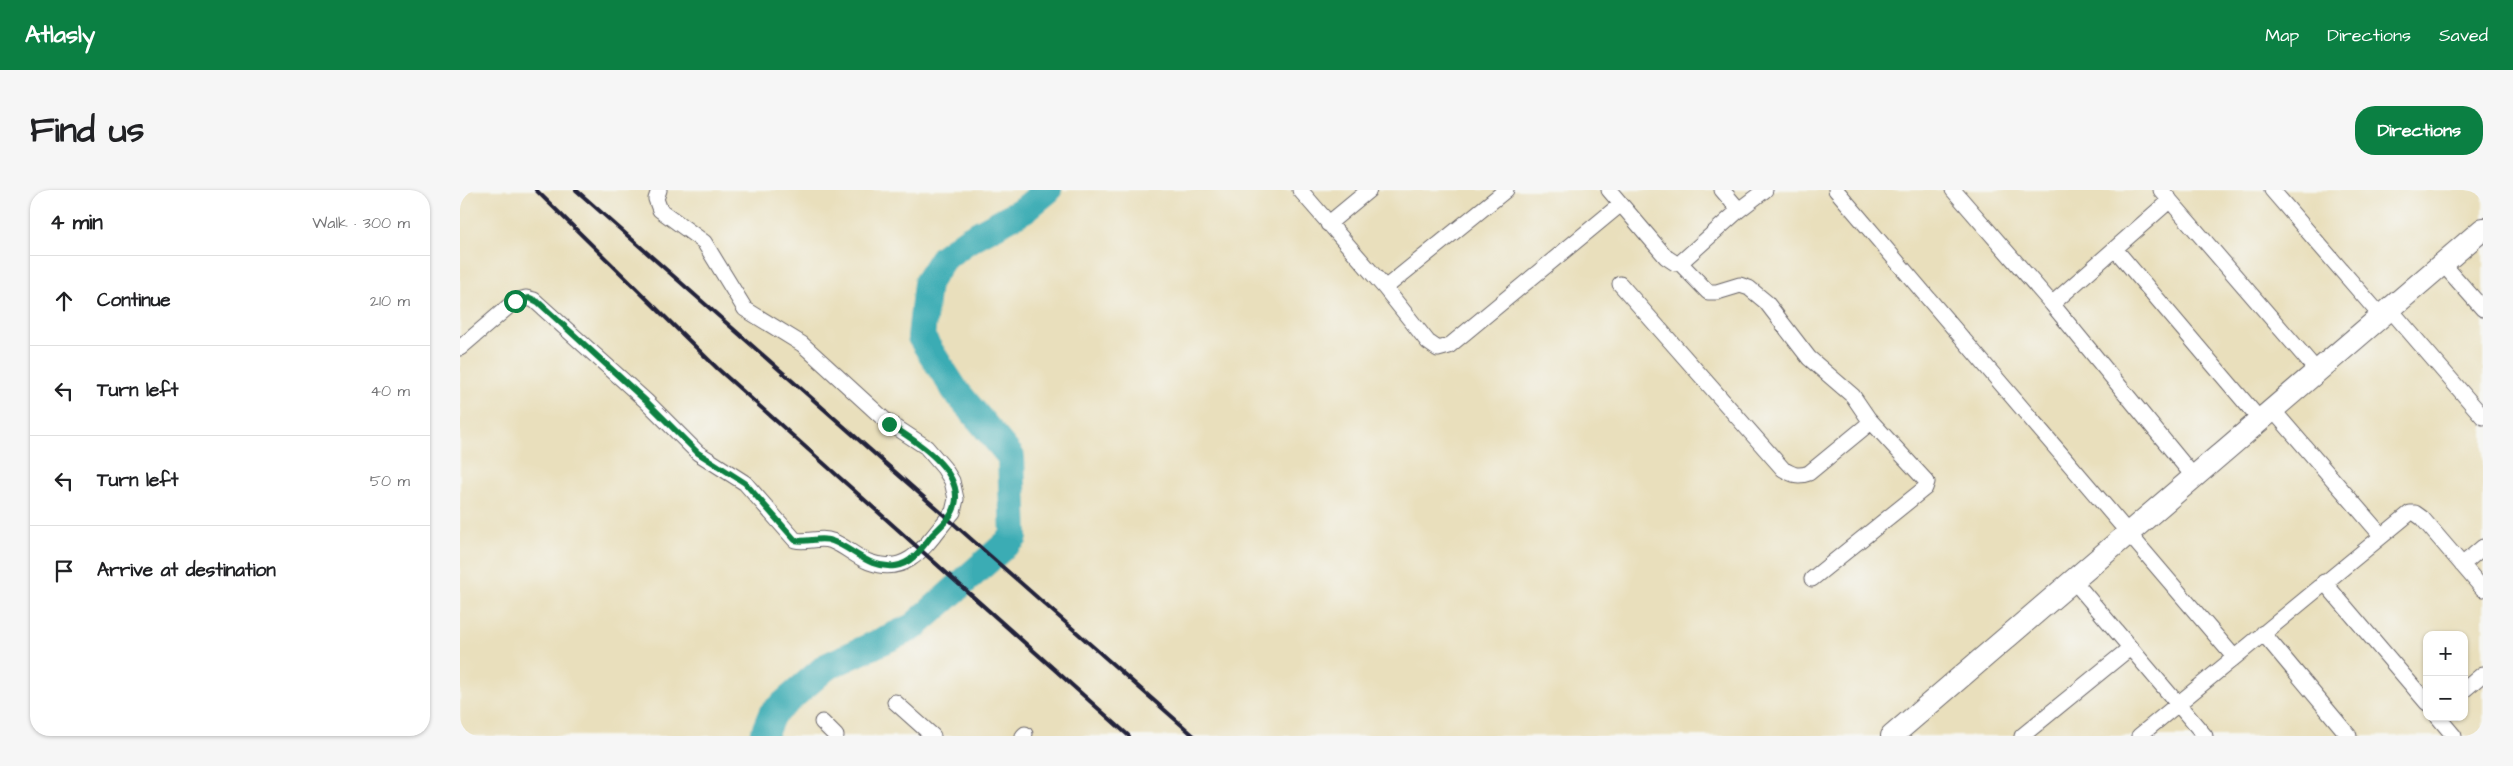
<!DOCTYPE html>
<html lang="en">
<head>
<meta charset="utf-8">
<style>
	body { margin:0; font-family:"Architects Daughter",sans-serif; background:#f6f6f6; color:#202124 }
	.controls { position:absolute; right:15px; bottom:15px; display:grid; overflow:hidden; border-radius:10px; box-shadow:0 1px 4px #0004 }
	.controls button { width:45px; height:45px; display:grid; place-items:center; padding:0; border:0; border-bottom:1px solid #e0e0e0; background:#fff; color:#202124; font:25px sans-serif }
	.stop { position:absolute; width:15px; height:15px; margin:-11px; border:4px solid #0b8043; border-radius:50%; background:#fff }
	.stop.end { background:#0b8043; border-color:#fff; box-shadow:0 1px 5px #0008 }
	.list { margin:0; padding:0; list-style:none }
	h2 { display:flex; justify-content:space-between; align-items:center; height:65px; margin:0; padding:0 20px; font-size:21px }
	h2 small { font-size:16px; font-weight:400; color:#757577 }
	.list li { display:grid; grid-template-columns:32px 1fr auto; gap:15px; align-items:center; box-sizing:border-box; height:90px; padding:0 20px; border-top:1px solid #e0e0e0 }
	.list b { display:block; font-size:19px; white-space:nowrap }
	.list em { font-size:16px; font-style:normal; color:#757577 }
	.icon { flex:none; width:28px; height:28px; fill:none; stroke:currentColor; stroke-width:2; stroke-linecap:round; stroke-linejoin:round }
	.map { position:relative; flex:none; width:2023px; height:546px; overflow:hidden; border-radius:20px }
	header { display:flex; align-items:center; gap:30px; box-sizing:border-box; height:70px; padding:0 25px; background:#0b8043; color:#fff }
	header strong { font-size:24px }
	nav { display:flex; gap:28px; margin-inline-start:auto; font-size:18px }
	.intro { display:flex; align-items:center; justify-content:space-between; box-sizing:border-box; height:120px; padding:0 30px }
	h1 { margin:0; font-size:35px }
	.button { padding:12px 22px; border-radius:20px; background:#0b8043; color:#fff; font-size:18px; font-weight:700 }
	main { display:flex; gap:30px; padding:0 30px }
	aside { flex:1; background:#fff; border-radius:20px; box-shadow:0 1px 4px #0004 }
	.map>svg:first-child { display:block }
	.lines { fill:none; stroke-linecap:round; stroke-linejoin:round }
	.river { stroke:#3bacb4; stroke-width:28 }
	.street-casing { stroke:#686468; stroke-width:17 }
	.secondary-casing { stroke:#686468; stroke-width:24 }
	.street { stroke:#fff; stroke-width:15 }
	.secondary { stroke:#fff; stroke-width:22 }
	.rail { stroke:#22223b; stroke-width:4 }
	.route { stroke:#0b8043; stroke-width:6 }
</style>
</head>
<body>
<header>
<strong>Atlasly</strong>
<nav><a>Map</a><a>Directions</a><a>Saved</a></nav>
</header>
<div class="intro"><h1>Find us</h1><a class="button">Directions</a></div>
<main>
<aside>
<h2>4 min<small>Walk · 300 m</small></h2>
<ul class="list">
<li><svg class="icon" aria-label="ahead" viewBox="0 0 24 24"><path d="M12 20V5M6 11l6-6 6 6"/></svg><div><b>Continue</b></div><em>210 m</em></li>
<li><svg class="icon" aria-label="left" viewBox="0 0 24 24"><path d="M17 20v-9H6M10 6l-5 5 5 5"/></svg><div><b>Turn left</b></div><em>40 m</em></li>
<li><svg class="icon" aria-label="left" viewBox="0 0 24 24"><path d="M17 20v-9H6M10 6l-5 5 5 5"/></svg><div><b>Turn left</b></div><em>50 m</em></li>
<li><svg class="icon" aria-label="arrive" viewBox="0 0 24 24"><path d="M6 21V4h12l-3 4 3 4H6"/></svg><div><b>Arrive at destination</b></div></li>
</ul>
</aside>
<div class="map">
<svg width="2023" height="546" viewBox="0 0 2023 546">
	<rect width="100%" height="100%" fill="#f6f6f2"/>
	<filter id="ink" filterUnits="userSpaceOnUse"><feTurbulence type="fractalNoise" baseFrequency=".02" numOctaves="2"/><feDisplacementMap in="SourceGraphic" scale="10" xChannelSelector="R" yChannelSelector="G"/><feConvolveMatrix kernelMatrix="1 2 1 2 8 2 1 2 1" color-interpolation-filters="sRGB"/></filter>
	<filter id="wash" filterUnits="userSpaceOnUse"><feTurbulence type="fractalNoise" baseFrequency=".0096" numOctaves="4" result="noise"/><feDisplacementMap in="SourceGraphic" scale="20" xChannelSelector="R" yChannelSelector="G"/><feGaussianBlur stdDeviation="1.12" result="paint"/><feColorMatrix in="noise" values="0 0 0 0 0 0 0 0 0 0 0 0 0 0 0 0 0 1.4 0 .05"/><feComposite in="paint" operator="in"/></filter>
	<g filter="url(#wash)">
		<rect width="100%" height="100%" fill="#e9dfbc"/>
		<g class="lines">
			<!-- river -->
			<path class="river" d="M303 546 312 524 366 477 453 437 554 347 551 267 495 200 461 147 467 93 483 68 508 50 565 19 588 0"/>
		</g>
	</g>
	<g filter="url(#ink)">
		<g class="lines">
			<defs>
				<path id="street" d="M840 0 925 98 968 152 978 159 989 156 1161 14
					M1149 0 1206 67 1215 73H1220L1248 102H1257L1280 95 1289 98 1306 112 1349 168 1393 206 1408 228 1467 292 1465 298 1352 389
					M1262 0 1279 20
					M1376 0 1774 467
					M1493 0 1592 114 1734 287
					M1701 0 1857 181
					M1812 0 1921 126
					M868 34 909 0
					M1655 59 1800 230
					M1220 73 1279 20 1305 0
					M1983 74 2023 119
					M1160 94 1323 279C1333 285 1338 287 1349 283L1411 232
					M925 98 1046 0
					M1592 114 1710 10
					M1930 119 2023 227
					M0 158 55 111 66 108 74 110 186 211 238 263 285 293 335 350C347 353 361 346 372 351 385 356 396 367 409 372 451 388 469 349 493 322L496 309 492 291 484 278 466 257 425 230 342 154 285 119 244 52 200 20 196 9 199 0
					M1812 219 1921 345
					M2002 375 2023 357
					M1613 390 1745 546
					M1864 392 1967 513
					M1803 443 1889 546
					M2004 500 2023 484
					M435 512 473 546
					M1978 527 1994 546
					M362 532 376 546
					M563 546 565 544
					M1562 546 1670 458
					M1679 546 1950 323H1955L1962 328 2023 399"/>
				<path id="secondary" d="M1432 546 2023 39"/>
			</defs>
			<!-- street casing -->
			<use href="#street" class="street-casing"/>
			<!-- secondary casing -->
			<use href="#secondary" class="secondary-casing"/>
			<!-- street -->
			<use href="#street" class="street"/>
			<!-- secondary -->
			<use href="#secondary" class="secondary"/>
			<!-- rail -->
			<path class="rail" d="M76 0 258 179 669 546
				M116 0 734 546"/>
		</g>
	</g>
	<g class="lines" filter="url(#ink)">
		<!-- route -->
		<path class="route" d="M55 111 70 108 78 112 186 211 238 263 285 293 335 350C347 353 361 346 372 351 394 359 409 379 435 376 452 374 462 358 472 345 480 337 493 326 495 315 504 280 453 249 429 234"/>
	</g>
</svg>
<div class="controls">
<button>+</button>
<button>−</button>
</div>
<div class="stop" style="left:55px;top:111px"></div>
<div class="stop end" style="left:429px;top:234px"></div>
</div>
</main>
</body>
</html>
